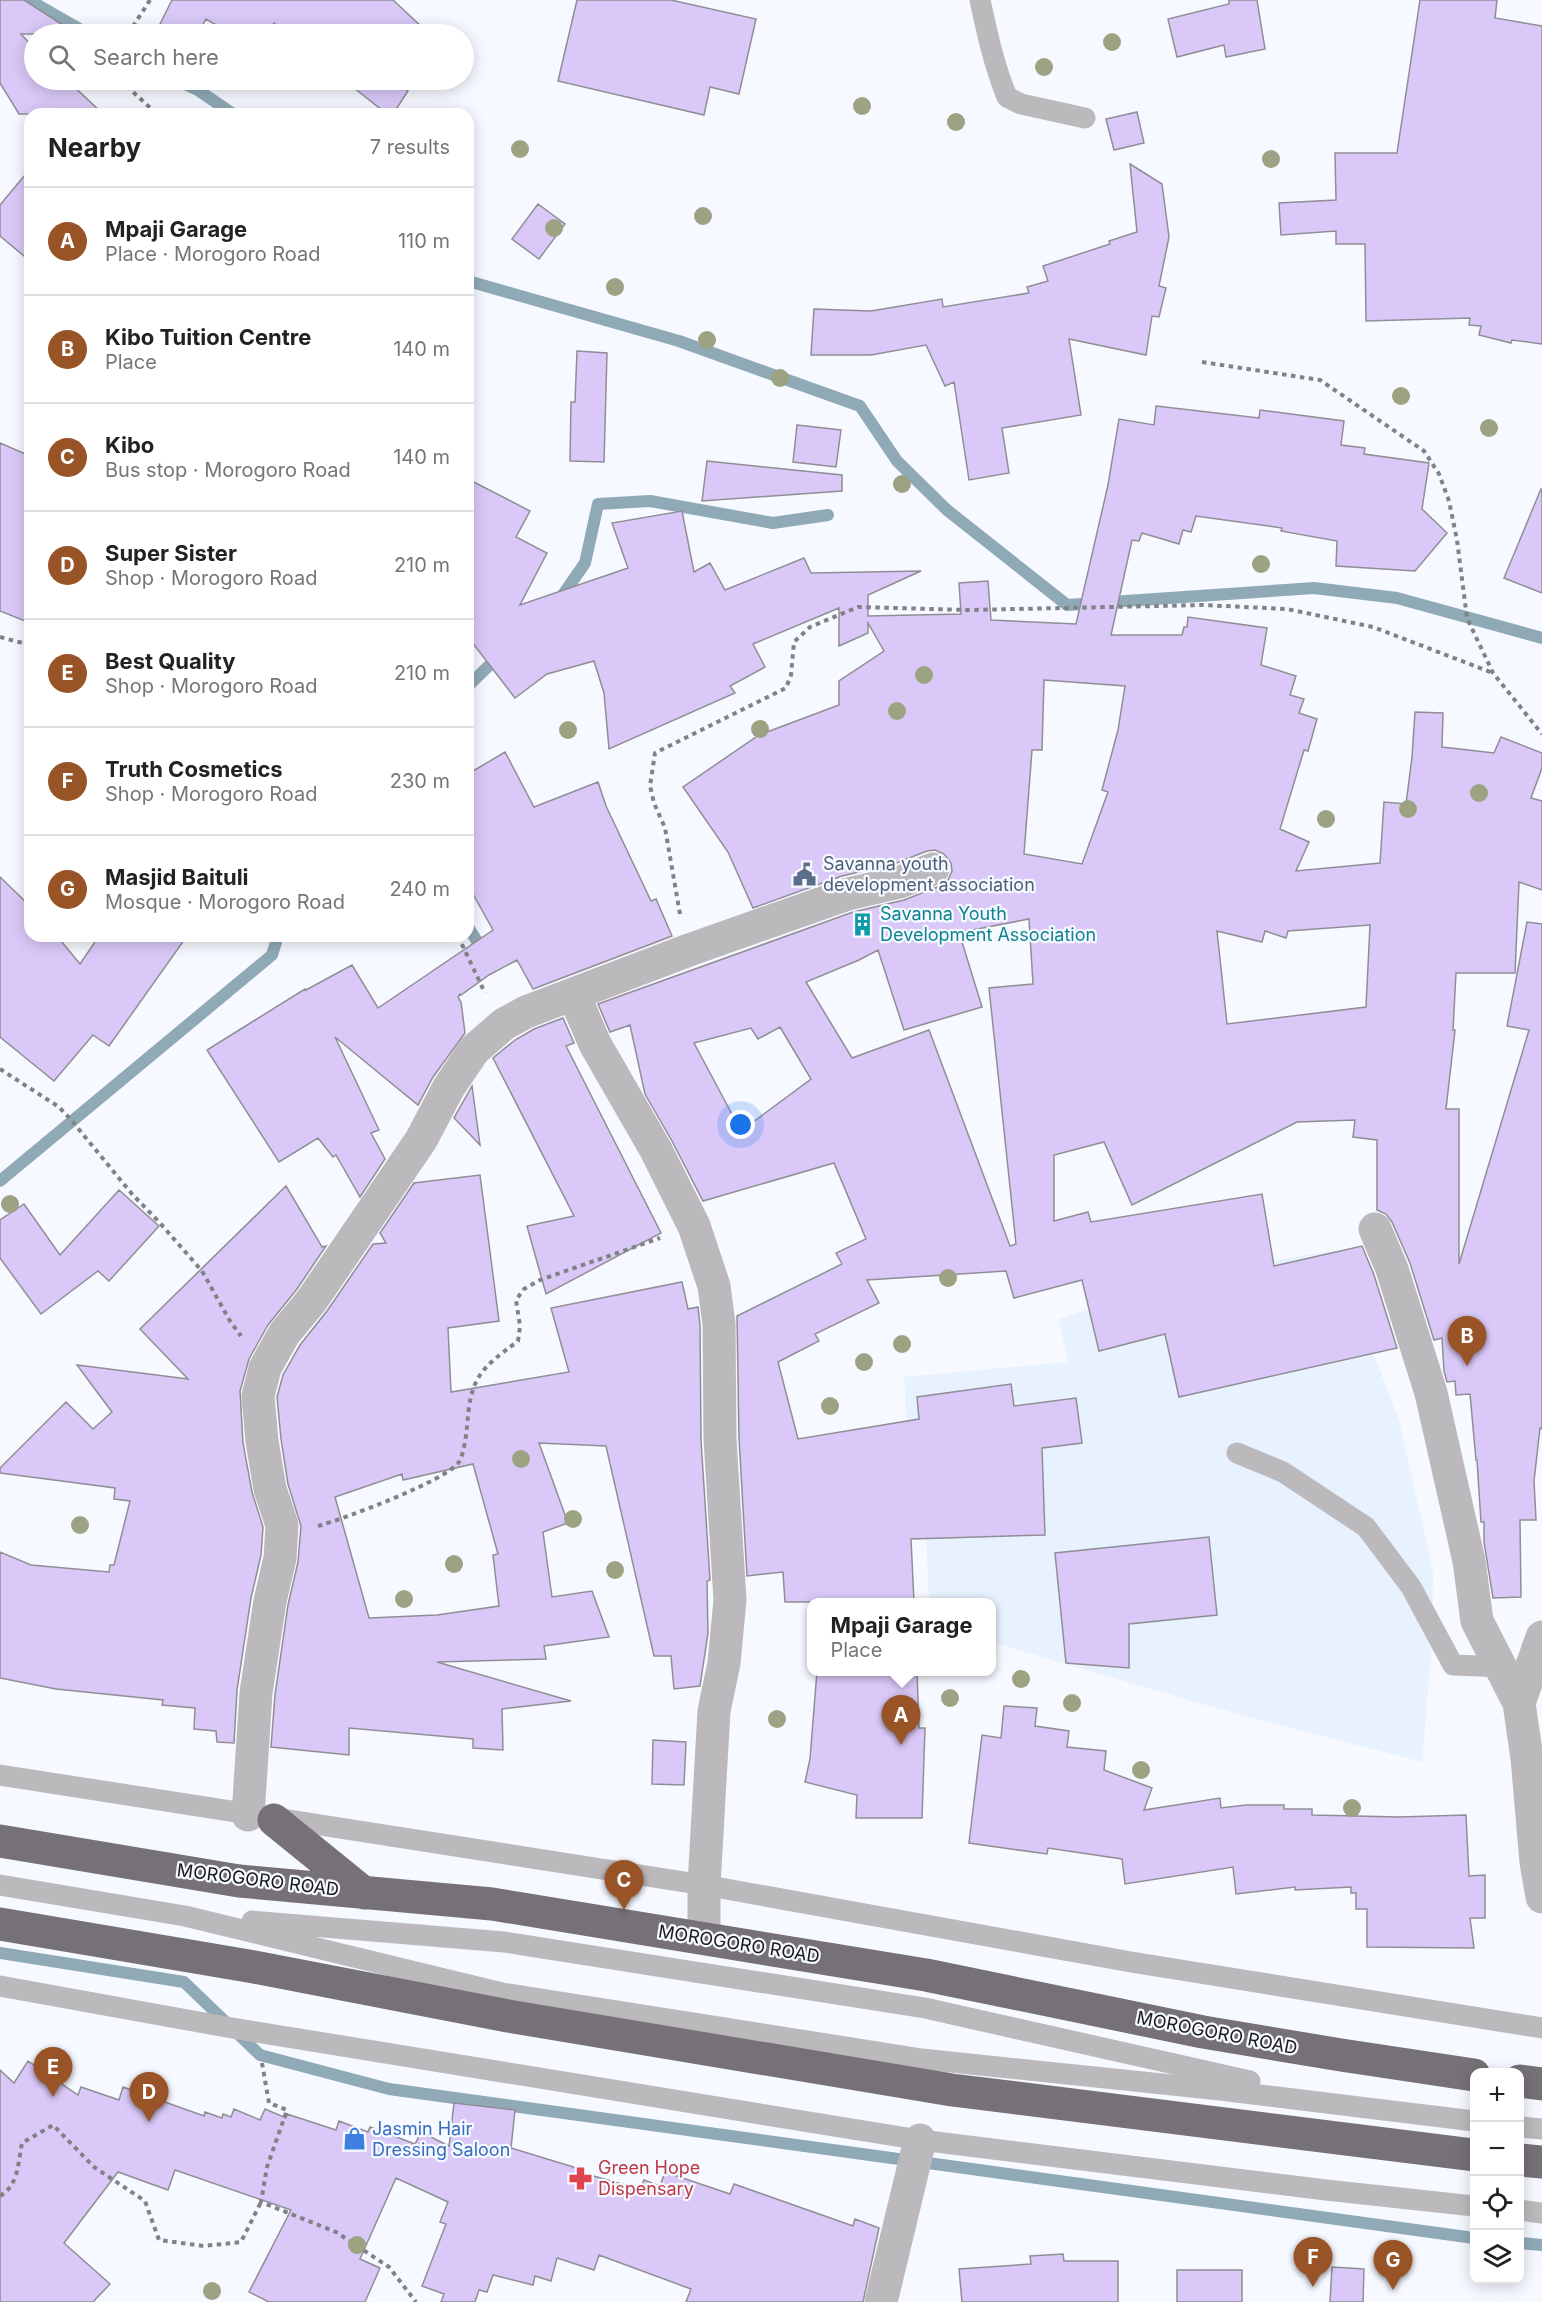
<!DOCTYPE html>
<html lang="en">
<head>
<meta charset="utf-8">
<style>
	body { margin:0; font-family:Inter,sans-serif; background:#f6f6f6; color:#222 }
	.controls { position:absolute; right:18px; bottom:18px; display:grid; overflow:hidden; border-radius:12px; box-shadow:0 3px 15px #0003 }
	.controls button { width:54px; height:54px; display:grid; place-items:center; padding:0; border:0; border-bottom:2px solid #e0e0e0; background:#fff; color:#222; font:30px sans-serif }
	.you { position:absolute; left:741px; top:1125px; width:21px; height:21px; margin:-15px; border:4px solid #fff; border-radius:50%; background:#1a73e8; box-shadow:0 0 0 9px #1a73e833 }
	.badge { display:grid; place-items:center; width:39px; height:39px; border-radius:50%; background:#985327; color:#fff; font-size:20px; font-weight:700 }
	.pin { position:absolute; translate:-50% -50px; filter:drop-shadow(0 2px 3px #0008) }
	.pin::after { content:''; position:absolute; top:32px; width:21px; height:18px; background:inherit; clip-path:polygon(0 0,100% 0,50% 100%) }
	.popup { position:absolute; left:807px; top:1598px; width:189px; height:78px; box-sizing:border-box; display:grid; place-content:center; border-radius:12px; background:#fff; filter:drop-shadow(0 2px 4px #0005); font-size:20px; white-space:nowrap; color:#767676 }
	.popup b { font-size:22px; color:#222 }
	.popup::after { content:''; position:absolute; left:50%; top:100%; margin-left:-12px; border:12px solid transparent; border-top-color:#fff }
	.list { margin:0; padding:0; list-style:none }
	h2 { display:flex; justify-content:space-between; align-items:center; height:78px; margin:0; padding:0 24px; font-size:26px }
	h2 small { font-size:20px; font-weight:400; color:#767676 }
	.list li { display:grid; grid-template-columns:39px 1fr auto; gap:18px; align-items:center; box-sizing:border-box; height:108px; padding:0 24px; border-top:2px solid #e0e0e0 }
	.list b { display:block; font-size:22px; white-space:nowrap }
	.list p { margin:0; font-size:20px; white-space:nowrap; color:#767676 }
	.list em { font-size:20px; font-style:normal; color:#767676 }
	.icon { flex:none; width:33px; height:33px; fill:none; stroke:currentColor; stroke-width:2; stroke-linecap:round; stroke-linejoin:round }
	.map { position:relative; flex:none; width:1542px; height:2302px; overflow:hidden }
	.search { position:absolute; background:#fff; box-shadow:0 3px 15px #0003; left:24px; top:24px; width:450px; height:66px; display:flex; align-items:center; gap:15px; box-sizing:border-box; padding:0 21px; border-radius:33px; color:#767676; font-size:22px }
	.panel { position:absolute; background:#fff; box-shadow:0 3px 15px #0003; left:24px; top:108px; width:450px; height:834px; border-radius:18px }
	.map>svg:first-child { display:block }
	.built { fill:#e8f1fe }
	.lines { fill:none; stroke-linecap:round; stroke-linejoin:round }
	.stream { stroke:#8faab6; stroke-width:12 }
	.building { fill:#dac9f8; stroke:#908e94; stroke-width:1.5; fill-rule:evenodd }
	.path { stroke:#808285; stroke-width:4; stroke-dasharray:4.5 4.5; stroke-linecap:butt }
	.lane { stroke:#bbb9bc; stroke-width:21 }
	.street { stroke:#bbb9bc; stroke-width:33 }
	.highway { stroke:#757176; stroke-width:33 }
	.tree { fill:#9ca282 }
	.labels { text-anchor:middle; stroke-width:4.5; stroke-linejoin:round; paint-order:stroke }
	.service-label { font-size:18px; fill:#4e5e75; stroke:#f6f9ff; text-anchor:start }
	.culture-label { font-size:18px; fill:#0d838f; stroke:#f6f9ff; text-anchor:start }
	.street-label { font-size:18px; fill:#191a1c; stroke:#f6f9ff }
	.shop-label { font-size:18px; fill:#366cbe; stroke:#f6f9ff; text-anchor:start }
	.health-label { font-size:18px; fill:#be3a42; stroke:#f6f9ff; text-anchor:start }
</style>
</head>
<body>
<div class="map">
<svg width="1542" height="2302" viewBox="0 0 1542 2302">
	<rect width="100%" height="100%" fill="#f6f9ff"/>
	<!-- built -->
	<path class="built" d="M1335 1250 1399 1421 1433 1571 1432 1641 1422 1762 1216 1708 991 1642V1602H933L929 1598 923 1471 907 1430 904 1377 1068 1362 1059 1319 1205 1272Z"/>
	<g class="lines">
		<!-- stream -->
		<path class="stream" d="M29 0 88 34
			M176 80 198 90 233 114
			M468 281 679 341 860 406 897 461 947 510 1067 605 1314 588 1397 598 1542 638
			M558 602 585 563 598 504 650 501 773 523 828 515
			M468 686 501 654
			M468 927 485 954
			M0 1181 272 955 278 936
			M0 1953 184 1982 260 2055 389 2089 1474 2238
			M1520 2243 1542 2245"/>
	</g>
	<!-- building -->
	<path class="building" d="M0 0H24L77 34H21L34 48V80H67L103 114H19L0 83Z
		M172 0H393L424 29 418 34H289L274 23 267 34H232L206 19 197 34H155Z
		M577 0H671L756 19 739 94 710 87 704 115 558 81Z
		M1229 0H1257L1265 49 1226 57 1224 45 1177 57 1168 19 1229 4Z
		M1420 0H1497L1495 18 1542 26V344L1512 340 1511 343 1479 335 1481 326 1469 325 1470 318 1366 321 1365 244H1336V231L1281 235 1279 203 1336 200 1335 153H1397Z
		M344 80H391L408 91 393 114H387Z
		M1137 112 1144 143 1114 150 1106 119Z
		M1130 164 1162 184 1169 237 1159 286 1166 288 1159 317 1152 316 1146 355 1069 339 1081 415 1002 428 1009 473 969 480 954 382 945 386 926 345 871 355H811L814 309 871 311 942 299 943 307 1029 293 1027 287 1048 281 1043 266 1110 244 1109 241 1137 232Z
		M30 169V261L0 236V205Z
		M538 204 565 224 539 259 512 239Z
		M577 351 607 353 604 462 570 461 571 402H575Z
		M1156 406 1259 418 1260 410 1344 421 1341 445 1365 448 1364 454 1429 463 1422 509 1447 533 1415 571 1336 566 1337 541 1281 531 1282 528 1196 516 1191 532 1183 530 1179 544 1142 533 1139 541 1132 540 1111 635H1182L1184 627H1187L1188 617 1267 628 1261 665 1296 676 1290 695 1304 699 1299 713 1317 719 1308 751 1304 750 1280 829 1309 842 1296 871 1380 863 1384 802 1406 804 1412 757 1415 712 1443 713 1442 747 1494 753 1501 737 1542 753V768L1531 798 1542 801V890L1519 882 1515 973H1456L1453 1030H1455L1446 1109H1459V1264L1529 1030 1507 1026 1527 922 1542 924V1429L1540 1428 1534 1481 1536 1520H1520L1521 1597 1493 1598 1484 1542V1522H1481L1477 1460H1476L1470 1394 1456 1395 1455 1381 1447 1382 1444 1371 1442 1338 1434 1340 1410 1263 1392 1222 1386 1214 1377 1210V1140L1353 1137 1355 1120 1297 1122 1132 1205 1104 1142 1054 1155V1221L1088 1212 1091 1222 1262 1194 1274 1266 1362 1246 1374 1275 1397 1348 1179 1397 1165 1334 1099 1351 1082 1280 1014 1298 1006 1271 867 1280 879 1303 815 1334 819 1341 778 1362 798 1439 919 1419 917 1397 1011 1384 1014 1406 1076 1398 1082 1443 1042 1448 1045 1535 911 1539 914 1602H785L783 1572 747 1576 739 1438 737 1316 842 1264 836 1253 866 1239 834 1163 703 1201 672 1141 645 1094 630 1025 610 1032 598 1004 853 912 904 900 940 886 948 880 952 871 951 863 944 854 935 850 927 851 894 864 842 876 753 908 728 852 683 787 759 735 839 705V681L884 651 868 623V633L839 646V608L753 644 765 667 730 686 735 693 609 749 604 693 594 661 547 674 515 698 468 637V479L530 511 516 537 547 553 520 605 628 568 612 523 682 511 694 572 710 563 725 590 804 558 811 573 921 571 868 595V616L961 614 959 583 988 581 991 620 1076 624 1108 485 1119 419 1154 425ZM1044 680 1125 686 1118 730 1102 790 1108 792 1082 864 1024 854 1032 750H1042ZM1029 919 1033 984 989 988 1016 1244 1010 1246 929 1030 852 1058 806 982 859 960 878 950 904 1030 982 1007 963 945 957 933ZM1370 925 1366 1007 1227 1024 1217 931 1262 942 1265 931 1286 938 1288 931ZM780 1027 811 1079 741 1131 694 1043 751 1028 758 1039Z
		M797 425 841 430 836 467 793 462Z
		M0 443 30 456V623L0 611Z
		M707 461 842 475V491L702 501Z
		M1541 489H1542V593L1504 578Z
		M505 752 534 807 598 782 606 806 651 901 656 899 672 936 533 989 517 960 489 975 461 995 460 994 458 997 461 1002 465 1033 433 1077 418 1105 335 1037 379 1130 371 1133 385 1159 360 1197 336 1155 333 1157 318 1138 279 1162 207 1050 305 989 306 990 352 965 378 1008 493 930 468 885V774Z
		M0 877 30 906V936H57L80 964 99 936H187L109 1046 93 1035 54 1081 0 1037Z
		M563 1018 574 1043 566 1046 661 1233 546 1294 527 1226 574 1216 493 1058 515 1040 534 1029Z
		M472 1086 480 1145 454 1118Z
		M480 1175 499 1321 448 1328 451 1392 569 1372 551 1308 682 1282 688 1309 698 1307 700 1325 701 1440 710 1580 707 1581 708 1633 700 1686 674 1689 671 1656H654L606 1446 539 1443 568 1523 543 1532 552 1597 592 1591 609 1637 544 1646 546 1659 437 1662 571 1701 502 1709 503 1750 473 1748V1739L349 1728V1755L271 1747 275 1695 288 1605 298 1562 301 1526 288 1484 281 1439 277 1397 283 1375 300 1345 327 1311 373 1244 386 1243 380 1233 414 1183ZM473 1464 498 1554 493 1555 499 1606 437 1615 369 1618 335 1497 402 1474 403 1480Z
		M286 1186 322 1247 326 1246 297 1289 268 1325 249 1359 240 1391 243 1443 252 1492 263 1527 261 1555 251 1598 237 1690 234 1743 217 1742 216 1731 194 1729 195 1708 162 1705 163 1700 56 1689 0 1678V1552L31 1565 109 1572 110 1565H114L130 1501 114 1499 115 1488 0 1473V1468L66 1402 93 1429 112 1412 77 1365 188 1379 140 1329Z
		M119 1190 159 1226 109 1281 98 1271 41 1314 0 1258V1220L24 1204 60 1255Z
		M1209 1537 1217 1615 1129 1624V1668L1066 1663 1055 1553Z
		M817 1671H917L919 1728H925L922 1818H856L857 1795 805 1782 810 1759Z
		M1004 1706 1037 1708 1035 1726 1069 1731 1067 1747 1106 1751 1104 1770 1152 1788 1144 1810 1220 1798 1221 1808 1246 1805H1284V1809H1312V1815L1399 1817 1466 1815 1469 1876 1485 1875V1918H1470L1474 1948 1367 1947V1909H1356V1893H1351V1887L1295 1890V1887L1236 1894 1233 1867 1125 1884 1122 1859 1048 1848 1047 1854 969 1843 982 1735 1001 1738Z
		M653 1740 686 1742 684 1785 652 1784Z
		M28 2061 78 2095 81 2087 119 2100 123 2087 204 2116 205 2112 222 2118 223 2114 231 2117 234 2109 260 2120 265 2109 286 2118 287 2114 336 2130 339 2121 368 2132 370 2127 415 2144 421 2132 449 2146 454 2103 515 2110 511 2148 580 2169 579 2172 640 2189 644 2180 660 2186 665 2172 730 2194 734 2184 853 2226 855 2219 879 2228 863 2302H686L691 2289 599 2255 594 2270 557 2258 551 2281 535 2276 533 2285 493 2275 487 2292 479 2290 475 2302H441L444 2294 422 2286 446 2224 440 2222 448 2202 396 2178 360 2259 380 2268 365 2302H269L249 2292 291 2210 175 2170 168 2190 118 2172 64 2243 110 2284 93 2302H0V2070L14 2083Z
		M1063 2254 1064 2261H1118V2302H962L959 2269 1031 2264 1030 2256Z
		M1332 2267 1364 2269 1363 2302H1330Z
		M1177 2270H1242V2302H1177Z"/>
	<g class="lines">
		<!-- path -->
		<path class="path" d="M128 34 150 0
			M120 80 157 114
			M1202 362 1320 380 1424 451 1439 474 1449 501 1457 540 1467 618 1493 673 1542 734
			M0 637 30 645
			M680 914 665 828 654 803 650 786 655 753 786 688 791 675 794 642 810 627 858 607 969 610 1203 605 1287 609 1373 627 1493 673
			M458 936 485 993
			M0 1069 59 1107 72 1121 132 1194 160 1223 202 1271 230 1321 241 1336
			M318 1526C343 1519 446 1481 459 1462 464 1453 466 1437 467 1426 471 1377 479 1370 518 1341L520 1326 516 1300 524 1289 540 1280 660 1238
			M262 2063 269 2103 287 2110 267 2167 261 2202 336 2232 389 2267 416 2302
			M0 2196C19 2185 18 2162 22 2143L53 2125 94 2167 145 2201 159 2240 204 2246 241 2242 261 2202"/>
		<!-- lane -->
		<path class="lane" d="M980 0C987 33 994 65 1007 97L1021 104 1085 118
			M1237 1453 1283 1472 1366 1527 1411 1587 1453 1665 1501 1667
			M0 1775 704 1885 1131 1962 1542 2028
			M0 1885 185 1916 502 1993 922 2059 1220 2090 1474 2121
			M252 1921 504 1942 925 2008 1250 2081
			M0 1986 232 2028 920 2140 1326 2190 1474 2206
			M1520 2127 1542 2129
			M1520 2210 1542 2213"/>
		<!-- street -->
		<path class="street" d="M574 995 595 1044 656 1150 694 1226 714 1286 719 1324 720 1439 730 1600 724 1663 714 1711 704 1885V1938
			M1375 1229 1392 1269 1431 1393 1469 1561 1477 1621 1519 1703
			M1542 1637 1519 1703 1527 1758 1536 1862 1542 1897
			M248 1815 256 1693 270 1601 280 1558 282 1525 270 1489 262 1441 258 1396 265 1368 284 1334 312 1300 421 1140 449 1087 474 1050 504 1024 526 1012 689 950 848 894 900 882 933 869
			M881 2302 920 2140"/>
		<!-- highway -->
		<path class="highway" d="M274 1820 364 1893
			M0 1841 239 1881 492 1904 926 1975 1203 2032 1341 2055 1474 2075
			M0 1924 254 1967 508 2016 952 2090 1474 2155
			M1520 2081 1542 2084
			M1520 2160 1542 2162"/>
	</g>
	<!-- trees -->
	<g class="tree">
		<circle cx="1112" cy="42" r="9"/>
		<circle cx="1044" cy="67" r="9"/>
		<circle cx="862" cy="106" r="9"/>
		<circle cx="956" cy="122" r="9"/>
		<circle cx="520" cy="149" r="9"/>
		<circle cx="1271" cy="159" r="9"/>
		<circle cx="703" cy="216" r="9"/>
		<circle cx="554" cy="228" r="9"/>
		<circle cx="615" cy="287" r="9"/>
		<circle cx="707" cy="340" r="9"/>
		<circle cx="780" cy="378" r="9"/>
		<circle cx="1401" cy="396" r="9"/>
		<circle cx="1489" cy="428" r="9"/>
		<circle cx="902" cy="484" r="9"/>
		<circle cx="1261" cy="564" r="9"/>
		<circle cx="924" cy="675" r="9"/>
		<circle cx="897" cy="711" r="9"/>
		<circle cx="760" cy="729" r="9"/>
		<circle cx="568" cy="730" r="9"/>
		<circle cx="1479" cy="793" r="9"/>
		<circle cx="1408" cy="809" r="9"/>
		<circle cx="1326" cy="819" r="9"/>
		<circle cx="10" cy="1204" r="9"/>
		<circle cx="948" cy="1278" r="9"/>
		<circle cx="902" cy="1344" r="9"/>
		<circle cx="864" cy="1362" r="9"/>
		<circle cx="830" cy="1406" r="9"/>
		<circle cx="521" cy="1459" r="9"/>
		<circle cx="573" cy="1519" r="9"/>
		<circle cx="80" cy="1525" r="9"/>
		<circle cx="454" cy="1564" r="9"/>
		<circle cx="615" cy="1570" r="9"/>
		<circle cx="404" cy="1599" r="9"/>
		<circle cx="1021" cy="1679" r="9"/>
		<circle cx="950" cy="1698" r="9"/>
		<circle cx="1072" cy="1703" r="9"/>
		<circle cx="777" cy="1719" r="9"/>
		<circle cx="1141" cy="1770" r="9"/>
		<circle cx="1352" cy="1808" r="9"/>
		<circle cx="357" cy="2245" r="9"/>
		<circle cx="212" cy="2291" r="9"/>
	</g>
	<!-- icons -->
	<defs>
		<symbol id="civic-bare" viewBox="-9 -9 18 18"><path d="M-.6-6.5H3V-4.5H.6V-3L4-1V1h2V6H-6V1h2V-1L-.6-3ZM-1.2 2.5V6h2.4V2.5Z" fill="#5c6f8a" stroke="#f6f9ff" stroke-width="2.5" paint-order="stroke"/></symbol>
		<symbol id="building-bare" viewBox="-9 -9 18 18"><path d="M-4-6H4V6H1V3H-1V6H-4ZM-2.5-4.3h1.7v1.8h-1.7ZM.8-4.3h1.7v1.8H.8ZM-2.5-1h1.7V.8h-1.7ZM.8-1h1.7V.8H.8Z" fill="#0f9aa8" stroke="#f6f9ff" stroke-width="2.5" paint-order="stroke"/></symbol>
		<symbol id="shop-bare" viewBox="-9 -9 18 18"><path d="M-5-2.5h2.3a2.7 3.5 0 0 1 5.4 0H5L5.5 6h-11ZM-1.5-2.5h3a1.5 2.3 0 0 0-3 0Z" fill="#3f7fe0" stroke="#f6f9ff" stroke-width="2.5" paint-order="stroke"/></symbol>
		<symbol id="pharmacy-bare" viewBox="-9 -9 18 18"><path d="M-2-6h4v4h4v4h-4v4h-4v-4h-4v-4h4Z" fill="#e0444e" stroke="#f6f9ff" stroke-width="2.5" paint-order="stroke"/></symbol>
	</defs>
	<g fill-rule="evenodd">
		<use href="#civic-bare" x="788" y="858" width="33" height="33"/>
		<use href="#building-bare" x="846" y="908" width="33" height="33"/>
		<use href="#shop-bare" x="338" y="2122" width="33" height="33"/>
		<use href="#pharmacy-bare" x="564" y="2162" width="33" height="33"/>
	</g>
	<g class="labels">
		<!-- service labels -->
		<g class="service-label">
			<text x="823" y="870">Savanna youth<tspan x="823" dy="21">development association</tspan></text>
		</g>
		<!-- culture labels -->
		<g class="culture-label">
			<text x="880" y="920">Savanna Youth<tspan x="880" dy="21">Development Association</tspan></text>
		</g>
		<!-- street labels -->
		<g class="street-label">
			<text transform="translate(258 1880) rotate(7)" y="6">MOROGORO ROAD</text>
			<text transform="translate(739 1944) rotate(9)" y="6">MOROGORO ROAD</text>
			<text transform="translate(1217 2033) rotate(11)" y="6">MOROGORO ROAD</text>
		</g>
		<!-- shop labels -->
		<g class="shop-label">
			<text x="372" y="2135">Jasmin Hair<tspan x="372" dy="21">Dressing Saloon</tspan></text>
		</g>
		<!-- health labels -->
		<g class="health-label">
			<text x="598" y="2174">Green Hope<tspan x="598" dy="21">Dispensary</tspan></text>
		</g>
	</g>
</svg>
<div class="controls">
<button>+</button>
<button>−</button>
<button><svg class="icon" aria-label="locate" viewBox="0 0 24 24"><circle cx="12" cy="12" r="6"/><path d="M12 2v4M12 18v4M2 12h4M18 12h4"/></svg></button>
<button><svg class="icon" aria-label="layers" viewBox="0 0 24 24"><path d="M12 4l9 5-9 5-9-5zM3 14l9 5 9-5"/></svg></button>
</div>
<div class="you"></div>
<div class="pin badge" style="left:901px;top:1745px">A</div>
<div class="popup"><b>Mpaji Garage</b>Place</div>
<div class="pin badge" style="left:1467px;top:1366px">B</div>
<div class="pin badge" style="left:624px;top:1910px">C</div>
<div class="pin badge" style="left:149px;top:2122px">D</div>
<div class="pin badge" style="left:53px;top:2097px">E</div>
<div class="pin badge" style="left:1313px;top:2287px">F</div>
<div class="pin badge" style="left:1393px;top:2290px">G</div>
<div class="search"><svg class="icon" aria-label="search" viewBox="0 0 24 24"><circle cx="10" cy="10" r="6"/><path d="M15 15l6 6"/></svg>Search here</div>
<section class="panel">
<h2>Nearby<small>7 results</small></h2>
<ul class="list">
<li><span class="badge">A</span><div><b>Mpaji Garage</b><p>Place · Morogoro Road</p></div><em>110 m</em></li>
<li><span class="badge">B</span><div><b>Kibo Tuition Centre</b><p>Place</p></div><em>140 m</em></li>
<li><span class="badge">C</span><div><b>Kibo</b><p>Bus stop · Morogoro Road</p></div><em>140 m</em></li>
<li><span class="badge">D</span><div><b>Super Sister</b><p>Shop · Morogoro Road</p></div><em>210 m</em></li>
<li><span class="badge">E</span><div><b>Best Quality</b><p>Shop · Morogoro Road</p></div><em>210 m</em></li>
<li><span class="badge">F</span><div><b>Truth Cosmetics</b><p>Shop · Morogoro Road</p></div><em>230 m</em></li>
<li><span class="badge">G</span><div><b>Masjid Baituli</b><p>Mosque · Morogoro Road</p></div><em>240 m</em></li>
</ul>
</section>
</div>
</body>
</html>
